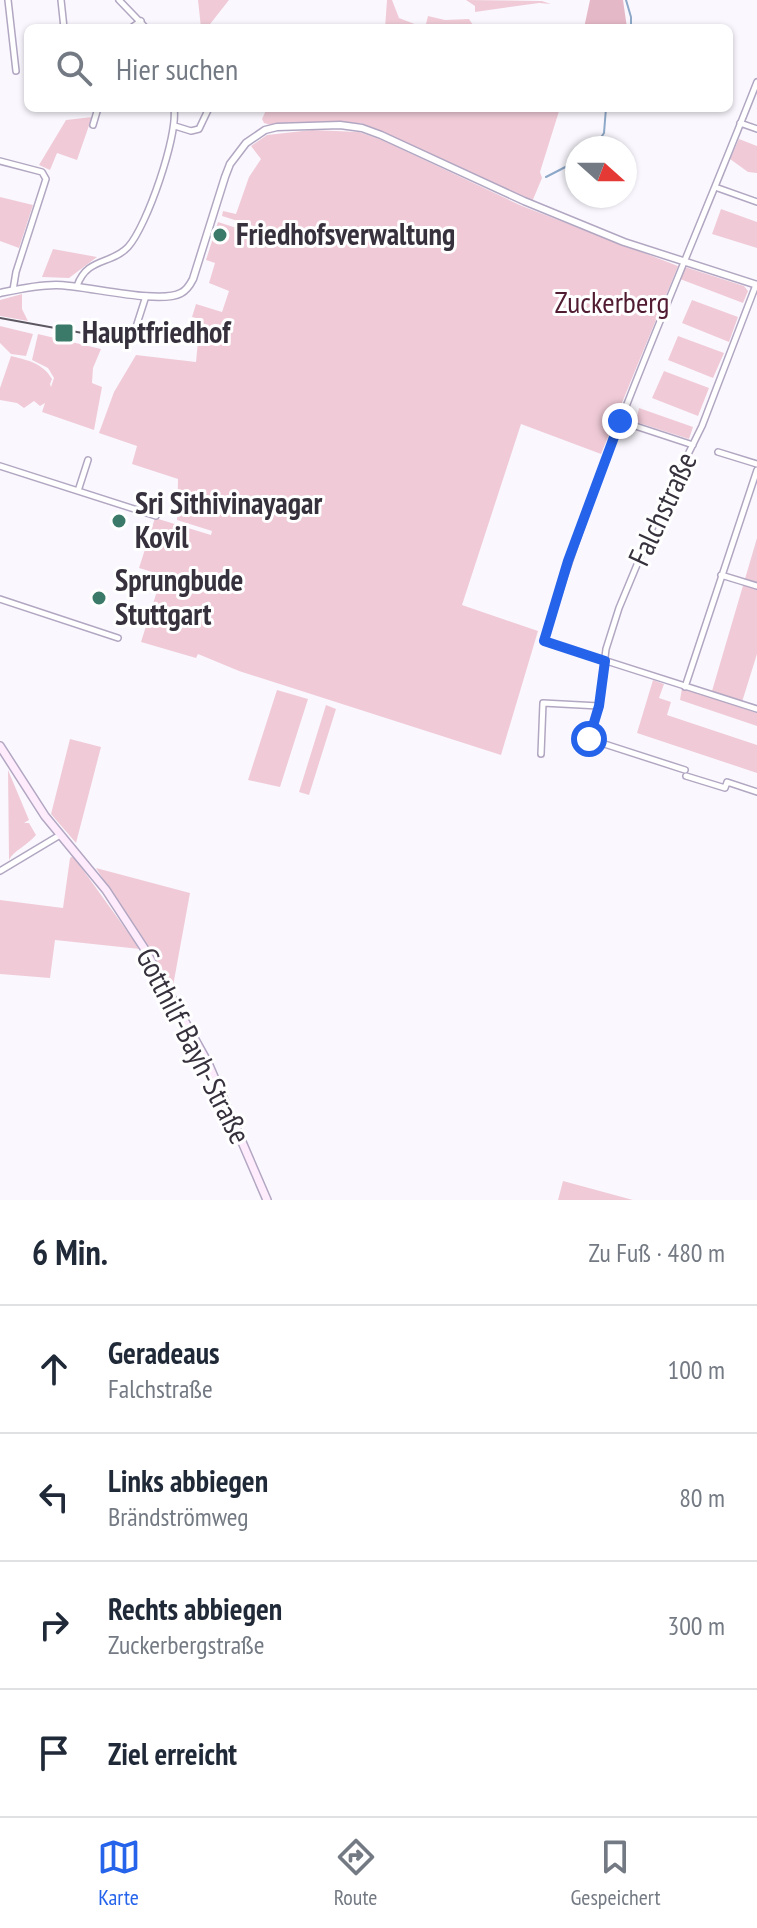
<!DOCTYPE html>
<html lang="de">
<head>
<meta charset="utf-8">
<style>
	body { margin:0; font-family:"PT Sans Narrow",sans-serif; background:#f2f2f3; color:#1f2937 }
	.compass { position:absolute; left:565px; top:136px; width:72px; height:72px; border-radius:50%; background:#fff; box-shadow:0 2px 6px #0004; rotate:111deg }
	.stop { position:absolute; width:24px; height:24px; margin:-18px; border:6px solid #2563eb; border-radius:50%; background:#fff }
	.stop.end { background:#2563eb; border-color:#fff; box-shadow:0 2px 8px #0008 }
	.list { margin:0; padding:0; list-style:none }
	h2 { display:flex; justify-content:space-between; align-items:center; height:104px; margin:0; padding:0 32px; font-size:34px }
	h2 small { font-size:26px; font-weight:400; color:#747a83 }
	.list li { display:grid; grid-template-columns:52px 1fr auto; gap:24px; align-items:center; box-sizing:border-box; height:128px; padding:0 32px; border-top:2px solid #e0e1e3 }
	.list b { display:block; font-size:30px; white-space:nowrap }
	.list p { margin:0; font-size:26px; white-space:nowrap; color:#747a83 }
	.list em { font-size:26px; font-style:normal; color:#747a83 }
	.icon { flex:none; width:44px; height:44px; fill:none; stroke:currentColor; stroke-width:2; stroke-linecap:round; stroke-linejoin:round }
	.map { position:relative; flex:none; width:757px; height:1200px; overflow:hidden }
	.search { position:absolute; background:#fff; box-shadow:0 2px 6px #0004; left:24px; right:24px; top:24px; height:88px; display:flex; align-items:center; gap:20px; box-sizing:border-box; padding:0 28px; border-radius:12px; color:#747a83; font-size:30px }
	.sheet { height:616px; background:#fff }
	nav { display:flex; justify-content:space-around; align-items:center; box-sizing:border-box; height:112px; border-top:2px solid #e0e1e3; background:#fff; font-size:22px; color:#747a83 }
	nav a { display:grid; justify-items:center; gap:4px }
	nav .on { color:#2563eb }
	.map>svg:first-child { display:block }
	.green { fill:#f0cbd7 }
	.forest { fill:#e5b8c7 }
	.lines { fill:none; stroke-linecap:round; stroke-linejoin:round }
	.stream { stroke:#8da8c8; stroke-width:2 }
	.minor-casing { stroke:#b2a7c2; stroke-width:8 }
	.tertiary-casing { stroke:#b2a7c2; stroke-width:9 }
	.secondary-casing { stroke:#b2a7c2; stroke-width:10 }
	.minor { stroke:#fff; stroke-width:5 }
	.tertiary { stroke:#fff; stroke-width:6 }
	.secondary { stroke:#feebfc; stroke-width:7 }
	.tram { stroke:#5c5761; stroke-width:2 }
	.route { stroke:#2563eb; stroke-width:10 }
	.poi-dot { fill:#3b7a68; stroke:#fff; stroke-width:3 }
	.labels { text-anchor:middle; stroke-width:6; stroke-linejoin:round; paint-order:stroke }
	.poi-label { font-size:30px; font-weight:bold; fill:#36313c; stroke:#fff; text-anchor:start }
	.park-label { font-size:30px; fill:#511b32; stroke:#fff }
	.street-label { font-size:30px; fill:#36313c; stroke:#fff }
</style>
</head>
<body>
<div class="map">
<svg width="757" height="1200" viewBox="0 0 757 1200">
	<rect width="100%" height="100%" fill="#faf8fe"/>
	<!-- green -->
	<path class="green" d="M198 0H229L207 28H201Z
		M387 0H392L399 18 425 28 428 16 445 20 469 19 475 28H385Z
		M466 0 542 1 551 4 539 3 475 12V6Z
		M267 108H560L540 172 542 178 532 202 361 123 296 122 271 125 264 123 262 119Z
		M92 117 77 160 57 153 50 170 39 165 66 120Z
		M312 130 359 132 382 140 522 206 678 266 601 454 521 424 462 605 538 631 501 755 239 671 198 654 196 658 141 642 162 575 139 568 155 518 211 535 212 531 177 520 178 479 132 464 137 446 99 433 114 392 136 355 196 362 200 319 192 317 196 304 222 312 229 291 209 283 215 263 206 260 218 222 265 237 266 230 222 216 223 211 236 214 249 177 261 159 251 146 267 135Z
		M739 139 757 146V173L748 172 730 159Z
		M0 197 33 205 19 248 0 241Z
		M721 209 757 222V248L712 234Z
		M53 249 97 257 69 278 42 277Z
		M685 267 744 286 748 291 743 303 680 279Z
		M22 294V309L28 321 0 316V300Z
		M692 300 738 317 729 342 682 323Z
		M0 326 33 334 26 356 11 354 0 343Z
		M38 334 101 349 93 368 92 383 102 387 94 430 42 412 45 403 40 406 34 401 24 408 17 403 0 400V388L11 356C27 360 43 363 52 379L50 384 51 387 54 378 48 368 32 360Z
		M678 336 724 353 713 378 668 360Z
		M664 371 709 388 698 416 652 398Z
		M639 408 693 427 689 439 636 422Z
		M757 538V654L742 702 712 691Z
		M653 680 664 684 659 698 671 702 667 715 757 745V773L637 733Z
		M682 688 757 713V726L680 700Z
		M277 690 308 699 280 787 248 780Z
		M326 705 336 709 309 795 299 792Z
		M70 739 101 747 76 843 51 814Z
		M8 770 29 820 24 823H29L36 835C28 845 13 851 9 860Z
		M73 856 140 949 55 940 50 978 0 974V900L63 908 70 858Z
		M96 868 190 893 173 986H171Z
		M563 1181 633 1200H558Z"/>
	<!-- forest -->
	<path class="forest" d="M590 0H623L627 28H584Z"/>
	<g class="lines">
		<!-- stream -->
		<path class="stream" d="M626 0 631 17V28
			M594 148 604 133 606 108
			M546 177 577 161"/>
		<defs>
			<path id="minor" d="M8 0 16 71
				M61 0 64 28
				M119 0 146 28
				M131 28 141 21
				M757 82C684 268 601 450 544 641L757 709
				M740 123 757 129
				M93 125 98 108
				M175 126 191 131 199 129 209 108
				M0 161 42 172 46 179 16 272 13 290
				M715 187 757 202
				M77 286C87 257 111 265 128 247 147 226 178 136 174 108
				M139 335 136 327 146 296
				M620 421 693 445
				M718 452 757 464
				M0 466 156 516
				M78 491 88 460
				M721 575 757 586
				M0 599 118 638
				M685 687 757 470
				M541 754 543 703 599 706
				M685 770 589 739 599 706 606 649 619 608 656 519 702 426 756 285
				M686 776 725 788 727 782 757 792
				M0 871 60 835"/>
			<path id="tertiary" d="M0 293C19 289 37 285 56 285 85 285 159 305 181 293 187 290 190 285 193 279L225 177 230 164 246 143 265 130 277 127 340 125 362 128 381 135 524 201 624 242 757 285"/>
			<path id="secondary" d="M0 746 45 816 106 890 144 948 208 1063 267 1200"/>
		</defs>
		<!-- minor casing -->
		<use href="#minor" class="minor-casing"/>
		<!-- tertiary casing -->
		<use href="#tertiary" class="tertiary-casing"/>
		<!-- secondary casing -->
		<use href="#secondary" class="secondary-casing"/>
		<!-- minor -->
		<use href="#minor" class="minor"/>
		<!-- tertiary -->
		<use href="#tertiary" class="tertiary"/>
		<!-- secondary -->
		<use href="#secondary" class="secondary"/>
		<!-- tram -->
		<path class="tram" d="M0 318 110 338"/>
	</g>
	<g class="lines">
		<!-- route -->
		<path class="route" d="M589 739 599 706 605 661 544 641 568 561 620 421"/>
	</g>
	<!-- markers -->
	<g class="poi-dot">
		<circle cx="220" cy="235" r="8"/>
		<rect x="54" y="323" width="20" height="20" rx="4"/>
		<circle cx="119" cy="521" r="8"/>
		<circle cx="99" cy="598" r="8"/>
	</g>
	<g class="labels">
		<!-- poi labels -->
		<g class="poi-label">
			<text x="236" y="245">Friedhofsverwaltung</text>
			<text x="82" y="343">Hauptfriedhof</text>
			<text x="135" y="514">Sri Sithivinayagar<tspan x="135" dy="34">Kovil</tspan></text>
			<text x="115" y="591">Sprungbude<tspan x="115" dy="34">Stuttgart</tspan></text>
		</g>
		<!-- park labels -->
		<g class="park-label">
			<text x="612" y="313">Zuckerberg</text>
		</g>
		<!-- street labels -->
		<g class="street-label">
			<text transform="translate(663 509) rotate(-65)" y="10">Falchstraße</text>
			<text transform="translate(193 1046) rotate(63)" y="10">Gotthilf-Bayh-Straße</text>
		</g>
	</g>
</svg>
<svg class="compass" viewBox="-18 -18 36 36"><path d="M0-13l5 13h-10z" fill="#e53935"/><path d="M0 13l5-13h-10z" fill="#747a83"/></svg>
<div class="stop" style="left:589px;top:739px"></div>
<div class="stop end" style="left:620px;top:421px"></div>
<div class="search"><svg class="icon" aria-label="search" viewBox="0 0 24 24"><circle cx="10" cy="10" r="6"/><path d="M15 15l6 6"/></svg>Hier suchen</div>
</div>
<section class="sheet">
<h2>6 Min.<small>Zu Fuß · 480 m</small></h2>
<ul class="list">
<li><svg class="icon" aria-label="ahead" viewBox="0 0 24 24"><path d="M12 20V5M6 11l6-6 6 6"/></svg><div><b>Geradeaus</b><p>Falchstraße</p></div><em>100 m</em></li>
<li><svg class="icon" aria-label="left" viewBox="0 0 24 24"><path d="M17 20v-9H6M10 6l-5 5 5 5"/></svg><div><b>Links abbiegen</b><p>Brändströmweg</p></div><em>80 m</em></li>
<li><svg class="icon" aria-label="right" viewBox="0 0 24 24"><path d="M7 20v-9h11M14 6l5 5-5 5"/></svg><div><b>Rechts abbiegen</b><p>Zuckerbergstraße</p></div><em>300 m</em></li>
<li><svg class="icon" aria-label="arrive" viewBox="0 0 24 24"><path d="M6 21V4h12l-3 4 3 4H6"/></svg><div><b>Ziel erreicht</b></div></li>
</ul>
</section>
<nav>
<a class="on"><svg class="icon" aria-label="map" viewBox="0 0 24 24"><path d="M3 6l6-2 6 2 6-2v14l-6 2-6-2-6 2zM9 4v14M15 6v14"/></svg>Karte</a>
<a><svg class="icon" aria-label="directions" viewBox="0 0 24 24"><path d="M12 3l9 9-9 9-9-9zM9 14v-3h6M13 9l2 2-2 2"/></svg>Route</a>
<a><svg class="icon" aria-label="saved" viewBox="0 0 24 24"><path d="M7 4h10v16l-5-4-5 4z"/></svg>Gespeichert</a>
</nav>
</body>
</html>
